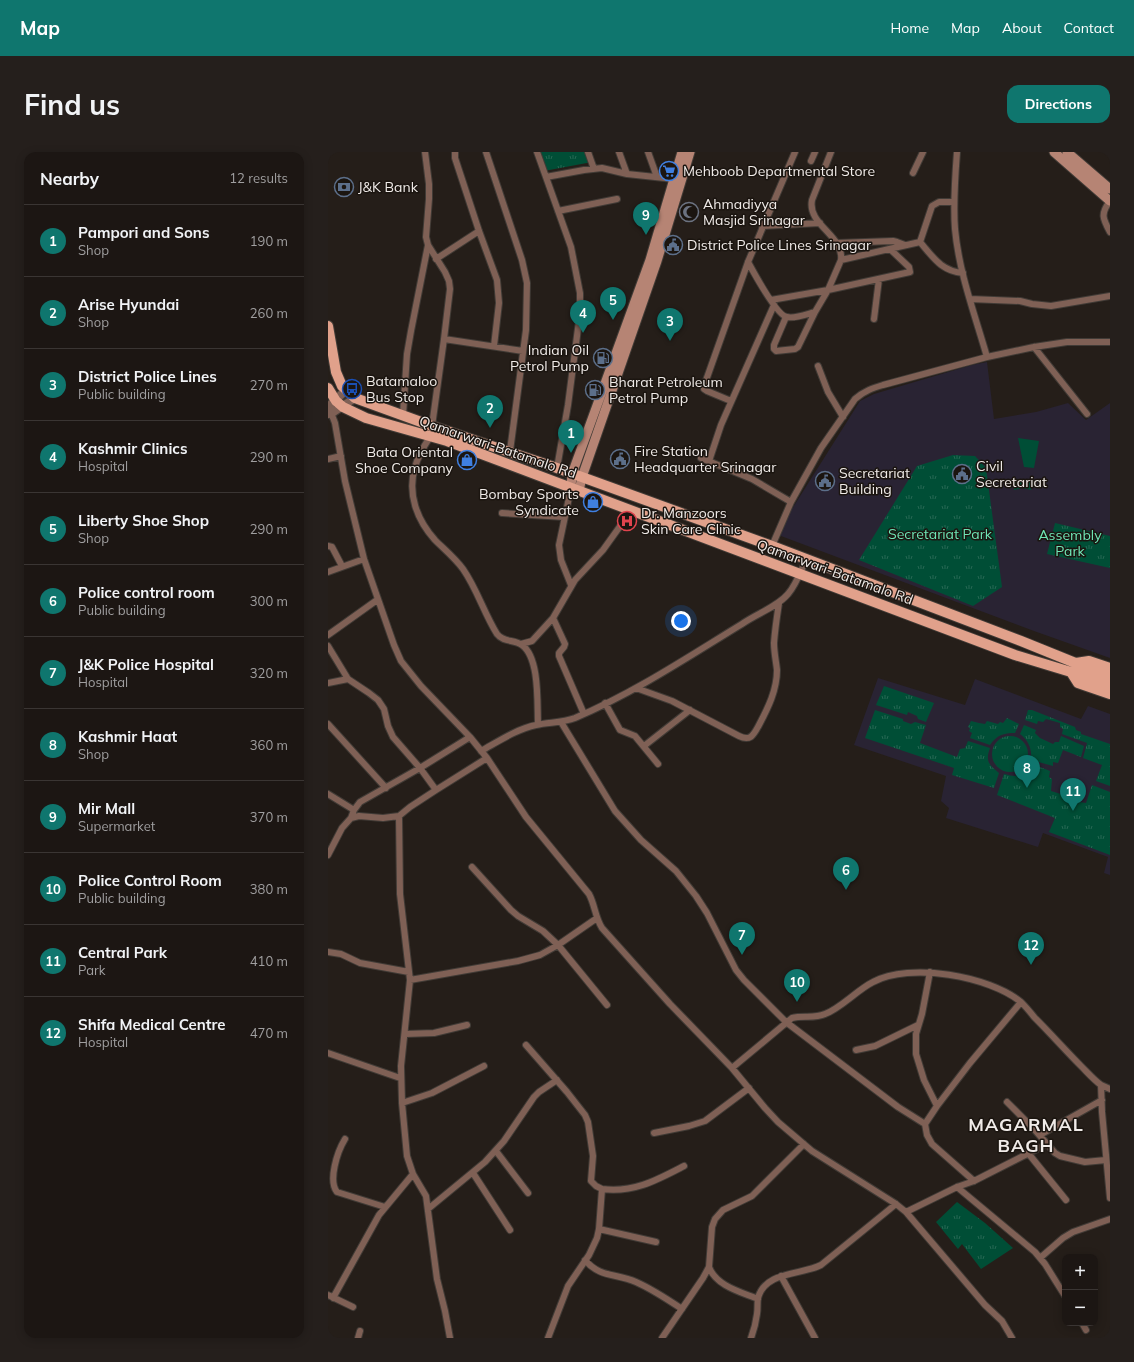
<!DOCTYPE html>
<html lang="en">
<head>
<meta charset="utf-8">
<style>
	body { margin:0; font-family:Mulish,sans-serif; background:#251f1c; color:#f1f3f6 }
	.controls { position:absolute; right:12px; bottom:12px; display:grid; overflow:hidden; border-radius:8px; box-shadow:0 2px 10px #0003 }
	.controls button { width:36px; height:36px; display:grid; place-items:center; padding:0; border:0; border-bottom:1px solid #3a3533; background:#1c1613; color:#f1f3f6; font:20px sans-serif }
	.you { position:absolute; left:353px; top:469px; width:14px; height:14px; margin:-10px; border:3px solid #fff; border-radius:50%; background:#1a73e8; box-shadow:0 0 0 6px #1a73e833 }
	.badge { display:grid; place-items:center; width:26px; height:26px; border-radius:50%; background:#0f766e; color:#fff; font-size:13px; font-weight:700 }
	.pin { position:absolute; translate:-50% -33px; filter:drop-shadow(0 1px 2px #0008) }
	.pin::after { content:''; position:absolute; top:21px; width:14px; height:12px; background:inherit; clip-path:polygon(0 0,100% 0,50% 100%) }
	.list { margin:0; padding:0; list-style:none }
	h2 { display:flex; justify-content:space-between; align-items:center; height:52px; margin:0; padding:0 16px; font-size:17px }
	h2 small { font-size:13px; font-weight:400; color:#a09fa0 }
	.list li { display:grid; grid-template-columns:26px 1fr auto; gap:12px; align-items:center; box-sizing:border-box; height:72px; padding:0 16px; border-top:1px solid #3a3533 }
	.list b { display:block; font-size:15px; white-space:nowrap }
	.list p { margin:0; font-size:13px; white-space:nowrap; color:#a09fa0 }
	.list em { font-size:13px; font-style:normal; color:#a09fa0 }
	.map { position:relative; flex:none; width:782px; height:1186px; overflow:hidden; border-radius:12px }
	header { display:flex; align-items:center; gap:24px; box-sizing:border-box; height:56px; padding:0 20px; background:#0f766e; color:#fff }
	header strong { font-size:19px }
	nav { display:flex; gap:22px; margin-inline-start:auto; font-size:14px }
	.intro { display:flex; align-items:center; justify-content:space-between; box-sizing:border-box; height:96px; padding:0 24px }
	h1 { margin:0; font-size:28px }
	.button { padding:10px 18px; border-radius:12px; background:#0f766e; color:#fff; font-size:14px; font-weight:700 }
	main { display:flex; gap:24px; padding:0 24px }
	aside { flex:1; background:#1c1613; border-radius:12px; box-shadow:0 2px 10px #0003 }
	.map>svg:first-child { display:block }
	.commercial { fill:#292333 }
	.green { fill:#004e36 }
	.park { fill:url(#park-tufts) }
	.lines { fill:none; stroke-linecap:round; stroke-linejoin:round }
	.minor-casing { stroke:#413b36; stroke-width:8 }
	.tertiary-casing { stroke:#413b36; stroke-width:10 }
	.secondary-casing { stroke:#413b36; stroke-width:11 }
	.primary-casing { stroke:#413b36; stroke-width:12 }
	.minor { stroke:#7f6055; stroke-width:6 }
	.tertiary { stroke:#7f6055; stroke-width:8 }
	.secondary { stroke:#b68474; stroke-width:9 }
	.primary { stroke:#e1a18b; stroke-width:10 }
	.labels { text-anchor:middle; stroke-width:3; stroke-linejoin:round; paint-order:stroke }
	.poi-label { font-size:14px; fill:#f0ebe8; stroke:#1b1510; text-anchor:start }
	.street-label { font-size:14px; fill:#f0ebe8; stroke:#1b1510 }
	.park-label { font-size:14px; fill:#6fe6b6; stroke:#1b1510 }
	.district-label { font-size:18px; font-weight:bold; letter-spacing:1px; fill:#f0ebe8; stroke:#1b1510 }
</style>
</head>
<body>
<header>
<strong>Map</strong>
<nav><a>Home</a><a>Map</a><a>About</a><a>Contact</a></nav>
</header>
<div class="intro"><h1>Find us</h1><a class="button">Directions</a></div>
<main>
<aside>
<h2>Nearby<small>12 results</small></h2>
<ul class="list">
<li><span class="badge">1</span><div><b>Pampori and Sons</b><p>Shop</p></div><em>190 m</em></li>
<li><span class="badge">2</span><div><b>Arise Hyundai</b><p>Shop</p></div><em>260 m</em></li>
<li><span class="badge">3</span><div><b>District Police Lines</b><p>Public building</p></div><em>270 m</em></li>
<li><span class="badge">4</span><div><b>Kashmir Clinics</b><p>Hospital</p></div><em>290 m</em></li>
<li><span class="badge">5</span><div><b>Liberty Shoe Shop</b><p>Shop</p></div><em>290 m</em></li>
<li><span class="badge">6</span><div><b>Police control room</b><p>Public building</p></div><em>300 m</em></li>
<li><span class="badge">7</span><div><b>J&amp;K Police Hospital</b><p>Hospital</p></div><em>320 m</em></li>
<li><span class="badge">8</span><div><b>Kashmir Haat</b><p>Shop</p></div><em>360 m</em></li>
<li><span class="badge">9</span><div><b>Mir Mall</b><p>Supermarket</p></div><em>370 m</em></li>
<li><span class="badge">10</span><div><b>Police Control Room</b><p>Public building</p></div><em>380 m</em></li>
<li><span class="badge">11</span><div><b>Central Park</b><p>Park</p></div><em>410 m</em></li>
<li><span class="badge">12</span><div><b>Shifa Medical Centre</b><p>Hospital</p></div><em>470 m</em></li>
</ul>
</aside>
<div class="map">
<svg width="782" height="1186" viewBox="0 0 782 1186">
	<defs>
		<pattern id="park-tufts" width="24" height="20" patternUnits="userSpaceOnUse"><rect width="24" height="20" fill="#004e36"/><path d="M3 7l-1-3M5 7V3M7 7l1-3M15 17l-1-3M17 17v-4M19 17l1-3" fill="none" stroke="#266853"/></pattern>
	</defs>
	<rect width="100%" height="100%" fill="#251e19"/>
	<!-- commercial -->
	<path class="commercial" d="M659 210 666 267 708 260 740 251 758 268 782 251V506L706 479 453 384 452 376 532 249 546 242 644 213Z
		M550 526 637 553 647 527 753 567 760 554 782 562V723L776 721 780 705 715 681 710 695 618 666 621 656 613 649 618 624 526 593Z"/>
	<!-- green -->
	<path class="green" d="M690 286 711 289 706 316 696 315Z
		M693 327 702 328 703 338 694 336 686 338 685 328Z"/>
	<!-- park -->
	<path class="park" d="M209 0H260L264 10 216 19Z
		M625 303 647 304 658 316 674 435 645 454 531 408 589 314Z
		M727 371 782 384V416L719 402Z
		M556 534 606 551 598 570 590 567 589 564 580 560 579 563 548 553Z
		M547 558 575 567V569L583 572 587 570 598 573 592 591 629 605 632 597 637 596 640 589 662 596C657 609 661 613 671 621L666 636 624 623 626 616 537 586Z
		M700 558H704L747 575 748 578 753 580V582L782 592V634L768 629 774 613 755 606 759 591 734 582 735 577 732 575V571L718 567 715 570 710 569 709 572 697 568Z
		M679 566 691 572 687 581C675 581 669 583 662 593L642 586 644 581 641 579 642 576 640 575 643 569 651 571 657 572 659 569 670 572 672 570 675 571Z
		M696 573 708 578 707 581 712 586 725 592 727 590H731L733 584 756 594 753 605 735 598 730 611 725 610V614L703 608C704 597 701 589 692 582Z
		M664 602a18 18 0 1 1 36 0a18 18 0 1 1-36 0Z
		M702 611 722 619 721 625 724 627 723 639 736 643 739 635 747 637 744 644 746 649 758 651 764 633 782 640V703L721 680 727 666 669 643 676 622C694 627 691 622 702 611Z
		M629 1050 657 1071 685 1096 653 1117 634 1092 630 1097 608 1070Z"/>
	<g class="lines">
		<defs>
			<path id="minor" d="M97 0 101 32V47L98 85 100 93 117 120 121 129 122 137 116 187 104 274
				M127 0V6L151 79 169 128 171 151 166 194
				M158 0 194 108 199 131 198 178 182 299
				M209 0 243 95 252 141V161L240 253 229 316
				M260 0 266 17
				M291 0 299 22
				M320 0 329 25
				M629 0C627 26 625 51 627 77 631 121 647 163 659 205
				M483 9 487 0
				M585 21 595 0
				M218 25 256 18 274 16 299 22 346 27
				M782 49C772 62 775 67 782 80
				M626 50H611L604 54 592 90C605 105 613 119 635 121
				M230 59 289 47
				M434 74 492 71
				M509 91 565 89 569 90 577 93
				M108 107 151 79
				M513 108 592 90
				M420 110C426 121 449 164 459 165 467 167 479 162 487 160L500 138 513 108C516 83 479 73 484 48L503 0
				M642 147 692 149 704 152 723 154 782 144
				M443 148 500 138 582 120 581 115 562 97
				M458 165 446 193V197L448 199 467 197 470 195 487 160
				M546 167 551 127
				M116 187 195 199
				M706 195 759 262
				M490 214 500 240 515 265
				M403 249 379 239 376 237V234L420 110 467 0
				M2 258 7 271 17 329 36 407 66 493 73 509 93 534 142 585 159 606 198 665 261 742C267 753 267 765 274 776L342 852 404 916 437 956 450 970 484 999 568 1052 578 1060 657 1153 674 1169 684 1186
				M75 263 79 202 83 179 100 93
				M102 285C96 294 90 304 87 315 79 342 89 368 107 388 116 397 127 406 135 417 149 437 156 461 169 482 176 491 186 487 194 493 212 506 209 552 210 572
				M373 306 424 327 463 350
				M0 307 13 304
				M381 309 393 273 446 153
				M243 336 231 393 233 408 243 433
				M174 361 236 365
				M0 394 4 395 14 414
				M444 394 463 350 493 296 527 247C536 239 545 236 555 233L659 205 706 195 739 190H782
				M0 420 36 407
				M0 483 49 448
				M193 492 204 489 225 466
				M0 494 20 527 41 541 50 548 56 557 60 574 65 585 92 616 108 638
				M0 531 20 527
				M308 536 344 549 411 584C423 590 426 582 431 573 440 556 449 538 449 518 448 509 446 500 446 491 447 477 449 464 451 451
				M277 551 292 578 307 584 330 612
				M256 562 231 504V501L236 495 237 492 225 466 247 428 275 398 303 359
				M233 570 287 659 313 688 348 719 368 744 379 761 408 818 416 828 458 870 570 955 597 972
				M0 572 58 636
				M316 594 362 558
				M153 599C171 589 189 577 208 573 221 570 234 571 247 566 306 541 360 505 414 472 428 462 449 455 460 442 468 433 473 419 478 408
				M0 642 26 658
				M71 664 72 742 82 828 73 914 74 951 79 1004 85 1022 98 1044 109 1127 117 1159 122 1186
				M23 666 26 658 32 650 92 616 142 585
				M0 703 14 676 23 666 31 664 55 666 71 664 82 655 108 638 159 606
				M144 715 183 758 190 764 215 779 230 793 279 853
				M0 800 13 802 32 811 81 820
				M602 820 594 862 588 882V902L596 928 609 954
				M82 828 190 809 212 803 230 793 269 766
				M77 882 106 881 139 873
				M198 893 239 940 257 963 260 970 265 1004 263 1029 268 1034 274 1037 271 1077 269 1086 261 1103 240 1134 220 1186
				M528 898 547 894 590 873
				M0 901 72 926
				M404 916 464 866C475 863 486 867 497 862 513 856 529 838 545 830 582 810 661 824 693 850 698 855 703 861 707 866 723 882 738 899 753 914 760 921 766 928 773 933L774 960 782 1046
				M773 933 782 937
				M679 950 706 977 727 1001 732 1004 757 1010 778 1008
				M74 951 104 941 156 914
				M326 981 361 974 377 969 421 936
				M712 983 774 948
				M17 987C9 1000 0 1029 9 1040L57 1055
				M168 999 200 1041
				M700 1001 738 1048
				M145 1021 182 1078
				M646 1029 604 992 599 983 597 972 609 954 642 911 693 850
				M629 1035 707 1100 717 1112 737 1144
				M274 1037C306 1041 329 1028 356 1014
				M100 1057 157 1010 176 989 206 945 211 940 229 928
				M578 1060 629 1035 646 1029 719 992
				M271 1077 328 1090
				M712 1106 735 1086 745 1080 782 1067
				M257 1108C272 1126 288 1121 308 1130 324 1137 339 1147 354 1157
				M381 1115C388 1134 413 1140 430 1147
				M453 1124 487 1186
				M0 1143 25 1155
				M5 1146 51 1063 85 1022
				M754 1171 758 1178
				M30 1186 32 1179
				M334 1186 375 1126 381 1115 384 1075 387 1067 395 1058 424 1044 476 992
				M423 1186C426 1178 428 1170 429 1162 430 1157 429 1151 430 1146 437 1119 474 1123 493 1113L568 1052"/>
			<path id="tertiary" d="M0 255 18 238
				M0 262 4 261 27 246"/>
			<path id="secondary" d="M726 0 782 49
				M739 0 782 37
				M243 336 244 322 322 108 354 0
				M251 339 254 325 329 109 362 0"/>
			<path id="primary" d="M0 174 8 220 14 234 27 246 104 274 229 316 444 394 693 489 782 525
				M0 236 8 249 15 255 38 266 119 289 687 503 743 520 782 534
				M748 511 761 509 782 516
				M743 520 750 531 782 542"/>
		</defs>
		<!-- minor casing -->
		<use href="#minor" class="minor-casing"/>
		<!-- tertiary casing -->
		<use href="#tertiary" class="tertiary-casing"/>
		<!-- secondary casing -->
		<use href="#secondary" class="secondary-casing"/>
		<!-- primary casing -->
		<use href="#primary" class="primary-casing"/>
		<!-- minor -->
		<use href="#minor" class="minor"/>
		<!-- tertiary -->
		<use href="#tertiary" class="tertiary"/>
		<!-- secondary -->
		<use href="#secondary" class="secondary"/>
		<!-- primary -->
		<use href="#primary" class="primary"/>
	</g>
	<!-- icons -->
	<defs>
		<symbol id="supermarket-ring" viewBox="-11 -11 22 22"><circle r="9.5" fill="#1b1510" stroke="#3f7fe0" stroke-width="1.5"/><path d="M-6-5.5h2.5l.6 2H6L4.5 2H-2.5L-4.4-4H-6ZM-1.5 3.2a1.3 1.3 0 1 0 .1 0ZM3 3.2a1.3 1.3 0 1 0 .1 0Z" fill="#3f7fe0"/></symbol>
		<symbol id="bank-ring" viewBox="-11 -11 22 22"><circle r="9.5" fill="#1b1510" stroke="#5c6f8a" stroke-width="1.5"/><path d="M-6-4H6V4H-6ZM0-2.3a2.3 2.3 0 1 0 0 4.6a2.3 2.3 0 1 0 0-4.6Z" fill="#5c6f8a"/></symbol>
		<symbol id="mosque-ring" viewBox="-11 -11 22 22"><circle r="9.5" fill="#1b1510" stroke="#6b7280" stroke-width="1.5"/><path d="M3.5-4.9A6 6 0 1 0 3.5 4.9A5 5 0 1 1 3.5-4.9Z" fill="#6b7280"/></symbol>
		<symbol id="civic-ring" viewBox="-11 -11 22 22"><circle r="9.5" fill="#1b1510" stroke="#5c6f8a" stroke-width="1.5"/><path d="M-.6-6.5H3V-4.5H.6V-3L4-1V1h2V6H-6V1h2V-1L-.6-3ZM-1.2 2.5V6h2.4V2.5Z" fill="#5c6f8a"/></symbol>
		<symbol id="fuel-ring" viewBox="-11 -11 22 22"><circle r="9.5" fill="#1b1510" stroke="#5c6f8a" stroke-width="1.5"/><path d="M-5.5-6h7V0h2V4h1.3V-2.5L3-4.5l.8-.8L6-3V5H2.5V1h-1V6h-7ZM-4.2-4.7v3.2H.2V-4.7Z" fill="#5c6f8a"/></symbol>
		<symbol id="bus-ring" viewBox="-11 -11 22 22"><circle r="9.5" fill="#1b1510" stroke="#1a4fb4" stroke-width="1.5"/><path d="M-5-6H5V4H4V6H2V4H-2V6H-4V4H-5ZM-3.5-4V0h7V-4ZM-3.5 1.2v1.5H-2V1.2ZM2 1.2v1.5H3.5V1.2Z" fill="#1a4fb4"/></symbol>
		<symbol id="shop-ring" viewBox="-11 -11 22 22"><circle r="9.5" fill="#1b1510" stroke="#3f7fe0" stroke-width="1.5"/><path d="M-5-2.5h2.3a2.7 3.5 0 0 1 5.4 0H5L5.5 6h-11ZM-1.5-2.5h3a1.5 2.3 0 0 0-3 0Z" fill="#3f7fe0"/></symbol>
		<symbol id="hospital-ring" viewBox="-11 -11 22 22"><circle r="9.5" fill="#1b1510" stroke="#e0444e" stroke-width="1.5"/><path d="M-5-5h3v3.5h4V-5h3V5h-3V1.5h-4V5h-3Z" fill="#e0444e"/></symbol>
	</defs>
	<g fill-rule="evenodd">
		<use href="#supermarket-ring" x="330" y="8" width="22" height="22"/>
		<use href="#bank-ring" x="5" y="24" width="22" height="22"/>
		<use href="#mosque-ring" x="350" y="49" width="22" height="22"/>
		<use href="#civic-ring" x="334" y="82" width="22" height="22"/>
		<use href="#fuel-ring" x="264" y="195" width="22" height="22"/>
		<use href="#bus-ring" x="13" y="226" width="22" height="22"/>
		<use href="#fuel-ring" x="256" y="227" width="22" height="22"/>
		<use href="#civic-ring" x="281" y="296" width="22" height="22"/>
		<use href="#shop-ring" x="128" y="297" width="22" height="22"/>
		<use href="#civic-ring" x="623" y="311" width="22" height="22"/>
		<use href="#civic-ring" x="486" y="318" width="22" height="22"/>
		<use href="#shop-ring" x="254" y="339" width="22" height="22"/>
		<use href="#hospital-ring" x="288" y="358" width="22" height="22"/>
	</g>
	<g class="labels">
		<!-- poi labels -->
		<g class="poi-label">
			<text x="355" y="24">Mehboob Departmental Store</text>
			<text x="30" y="40">J&amp;K Bank</text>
			<text x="375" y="57">Ahmadiyya<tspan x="375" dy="16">Masjid Srinagar</tspan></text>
			<text x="359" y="98">District Police Lines Srinagar</text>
			<text x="261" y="203" text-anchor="end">Indian Oil<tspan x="261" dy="16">Petrol Pump</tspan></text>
			<text x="38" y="234">Batamaloo<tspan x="38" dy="16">Bus Stop</tspan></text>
			<text x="281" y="235">Bharat Petroleum<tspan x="281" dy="16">Petrol Pump</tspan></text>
			<text x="306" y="304">Fire Station<tspan x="306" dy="16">Headquarter Srinagar</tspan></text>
			<text x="125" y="305" text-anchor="end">Bata Oriental<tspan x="125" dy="16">Shoe Company</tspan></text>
			<text x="648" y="319">Civil<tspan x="648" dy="16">Secretariat</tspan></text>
			<text x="511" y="326">Secretariat<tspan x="511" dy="16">Building</tspan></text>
			<text x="251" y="347" text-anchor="end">Bombay Sports<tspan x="251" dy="16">Syndicate</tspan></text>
			<text x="313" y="366">Dr. Manzoors<tspan x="313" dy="16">Skin Care Clinic</tspan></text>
		</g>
		<!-- street labels -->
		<g class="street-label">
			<text transform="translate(170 295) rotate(19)" y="5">Qamarwari-Batamalo Rd</text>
			<text transform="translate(507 420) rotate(20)" y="5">Qamarwari-Batamalo Rd</text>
		</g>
		<!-- park labels -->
		<g class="park-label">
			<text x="612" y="387">Secretariat Park</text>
			<text x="742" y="388">Assembly<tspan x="742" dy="16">Park</tspan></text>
		</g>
		<!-- district labels -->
		<g class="district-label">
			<text x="698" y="979">MAGARMAL<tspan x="698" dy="21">BAGH</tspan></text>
		</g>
	</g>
</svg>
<div class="controls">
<button>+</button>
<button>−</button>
</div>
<div class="you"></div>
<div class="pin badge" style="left:243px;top:301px">1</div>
<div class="pin badge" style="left:162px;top:276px">2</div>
<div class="pin badge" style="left:342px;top:189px">3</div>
<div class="pin badge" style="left:255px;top:181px">4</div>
<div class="pin badge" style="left:285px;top:168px">5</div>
<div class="pin badge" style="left:518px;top:738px">6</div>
<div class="pin badge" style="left:414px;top:803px">7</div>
<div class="pin badge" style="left:699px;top:636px">8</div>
<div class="pin badge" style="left:318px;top:83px">9</div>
<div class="pin badge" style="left:469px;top:850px">10</div>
<div class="pin badge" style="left:745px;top:659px">11</div>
<div class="pin badge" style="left:703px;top:813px">12</div>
</div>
</main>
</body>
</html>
